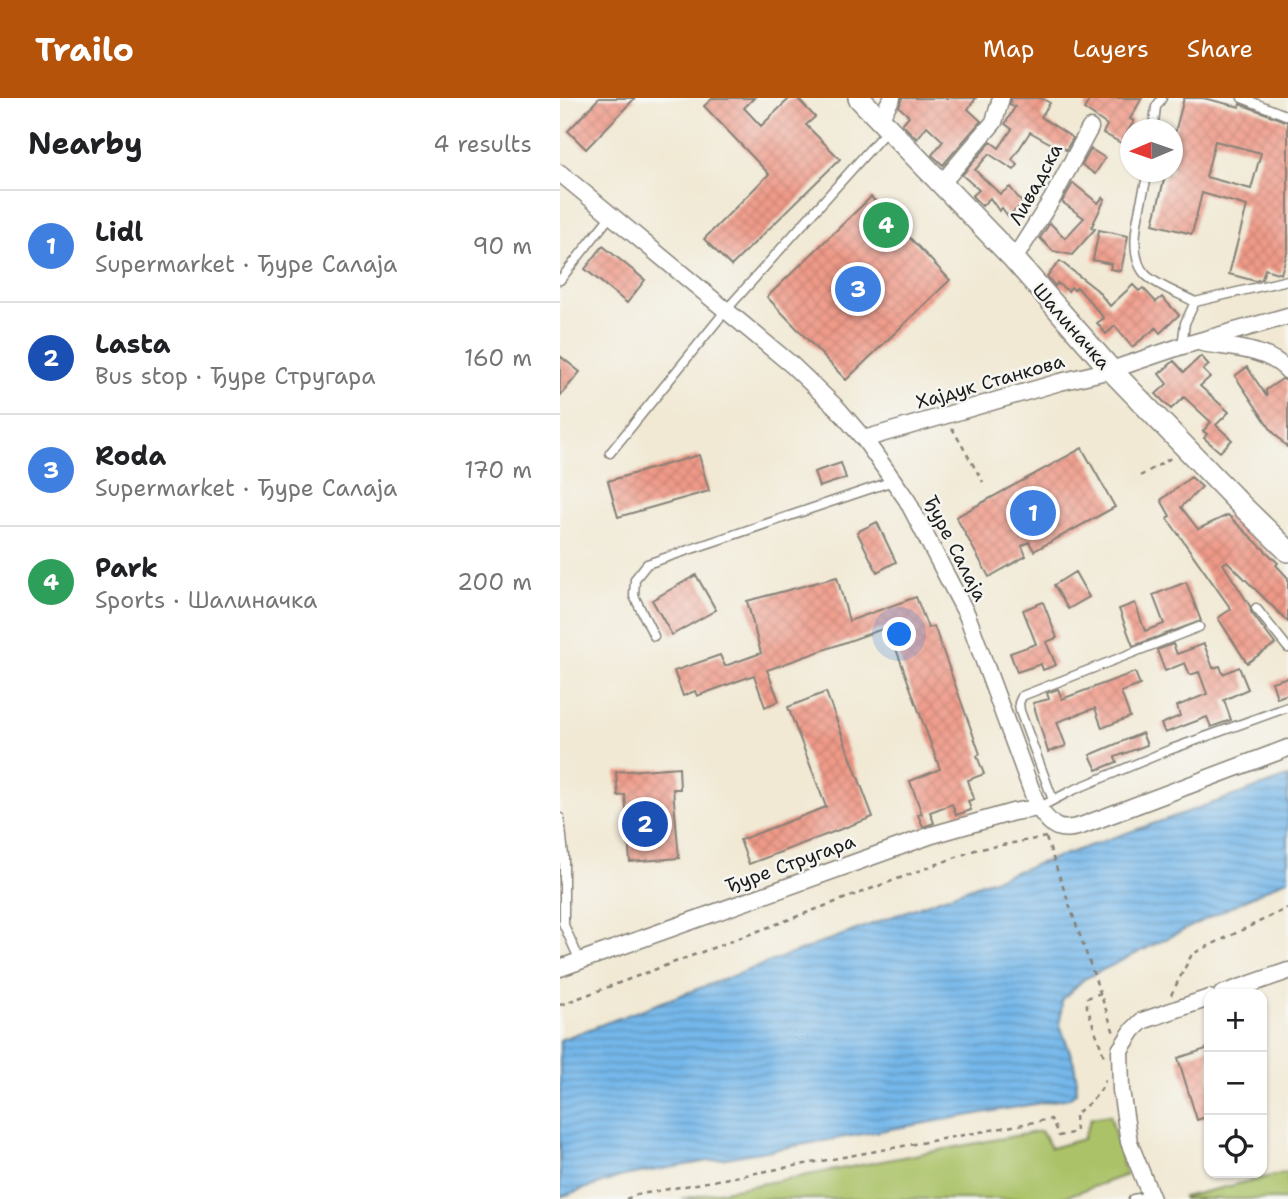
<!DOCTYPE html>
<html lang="en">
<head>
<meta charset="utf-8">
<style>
	body { margin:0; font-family:"Shantell Sans",sans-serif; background:#f2f2f2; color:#202124 }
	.controls { position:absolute; right:21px; bottom:21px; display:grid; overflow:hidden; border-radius:14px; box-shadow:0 2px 5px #0004 }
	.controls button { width:63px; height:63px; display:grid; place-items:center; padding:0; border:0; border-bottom:2px solid #e0e0e0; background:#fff; color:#202124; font:35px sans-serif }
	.compass { position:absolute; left:560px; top:21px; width:63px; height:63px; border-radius:50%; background:#fff; box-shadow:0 2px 5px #0004; rotate:268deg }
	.you { position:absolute; left:340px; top:537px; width:24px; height:24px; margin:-18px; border:5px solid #fff; border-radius:50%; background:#1a73e8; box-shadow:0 0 0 10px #1a73e833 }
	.badge { display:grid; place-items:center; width:46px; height:46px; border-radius:50%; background:#b45309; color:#fff; font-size:23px; font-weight:700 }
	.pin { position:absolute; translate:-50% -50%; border:4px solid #fff; box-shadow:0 2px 7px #0006 }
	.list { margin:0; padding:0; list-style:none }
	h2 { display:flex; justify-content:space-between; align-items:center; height:91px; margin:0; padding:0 28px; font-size:30px }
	h2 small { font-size:23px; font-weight:400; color:#757577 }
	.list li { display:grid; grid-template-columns:46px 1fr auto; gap:21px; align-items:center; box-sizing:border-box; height:112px; padding:0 28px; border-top:2px solid #e0e0e0 }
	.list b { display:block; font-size:26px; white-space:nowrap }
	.list p { margin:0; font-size:23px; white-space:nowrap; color:#757577 }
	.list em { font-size:23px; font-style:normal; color:#757577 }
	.icon { flex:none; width:38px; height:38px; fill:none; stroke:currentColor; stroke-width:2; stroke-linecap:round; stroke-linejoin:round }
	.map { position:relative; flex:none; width:728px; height:1101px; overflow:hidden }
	header { display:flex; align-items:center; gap:42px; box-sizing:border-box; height:98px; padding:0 35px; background:#b45309; color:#fff }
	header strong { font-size:33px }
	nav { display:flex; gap:38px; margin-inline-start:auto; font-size:24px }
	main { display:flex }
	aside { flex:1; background:#fff }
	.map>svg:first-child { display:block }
	.grass { fill:#abc267; stroke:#646f42; stroke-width:2 }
	.water { fill:url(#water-rules); stroke:#486a83; stroke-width:2 }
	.building { fill:url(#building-cross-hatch); fill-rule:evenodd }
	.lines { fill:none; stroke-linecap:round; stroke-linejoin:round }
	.lane-casing { stroke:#868278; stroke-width:11 }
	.street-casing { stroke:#868278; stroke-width:19 }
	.secondary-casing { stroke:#868278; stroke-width:24 }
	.path { stroke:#868278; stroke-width:2.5; stroke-dasharray:5 5; stroke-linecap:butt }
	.lane { stroke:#fff; stroke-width:8 }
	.street { stroke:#fff; stroke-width:16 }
	.secondary { stroke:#fff; stroke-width:21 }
	.labels { text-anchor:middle; stroke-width:5; stroke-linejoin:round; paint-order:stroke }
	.street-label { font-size:19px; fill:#1c1c1c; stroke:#f6f6f2 }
</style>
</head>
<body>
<header>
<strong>Trailo</strong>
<nav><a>Map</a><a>Layers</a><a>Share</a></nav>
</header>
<main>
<aside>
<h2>Nearby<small>4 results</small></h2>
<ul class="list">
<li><span class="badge" style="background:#3f7fe0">1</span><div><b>Lidl</b><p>Supermarket · Ђуре Салаја</p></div><em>90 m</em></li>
<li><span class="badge" style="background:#1a4fb4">2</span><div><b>Lasta</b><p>Bus stop · Ђуре Стругара</p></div><em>160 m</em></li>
<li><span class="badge" style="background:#3f7fe0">3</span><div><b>Roda</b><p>Supermarket · Ђуре Салаја</p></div><em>170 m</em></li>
<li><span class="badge" style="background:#2e9e5b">4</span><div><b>Park</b><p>Sports · Шалиначка</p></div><em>200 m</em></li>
</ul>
</aside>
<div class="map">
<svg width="728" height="1101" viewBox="0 0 728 1101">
	<defs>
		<pattern id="water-rules" width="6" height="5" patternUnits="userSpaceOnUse" patternTransform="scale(1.75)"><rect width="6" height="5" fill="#74b7ea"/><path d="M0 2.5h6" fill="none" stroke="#5e94bd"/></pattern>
		<pattern id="building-cross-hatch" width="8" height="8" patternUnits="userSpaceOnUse" patternTransform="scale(1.75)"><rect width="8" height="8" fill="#ef9a88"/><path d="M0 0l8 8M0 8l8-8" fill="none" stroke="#cc8475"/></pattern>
	</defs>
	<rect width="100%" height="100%" fill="#f6f6f2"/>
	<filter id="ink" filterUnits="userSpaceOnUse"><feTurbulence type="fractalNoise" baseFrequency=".0143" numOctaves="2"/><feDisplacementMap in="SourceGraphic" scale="14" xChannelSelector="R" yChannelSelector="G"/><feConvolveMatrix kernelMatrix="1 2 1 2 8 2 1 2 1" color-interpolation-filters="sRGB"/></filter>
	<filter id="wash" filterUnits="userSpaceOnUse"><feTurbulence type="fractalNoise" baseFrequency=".00686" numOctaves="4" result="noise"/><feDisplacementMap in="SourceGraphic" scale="28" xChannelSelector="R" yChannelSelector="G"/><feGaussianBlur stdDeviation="1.57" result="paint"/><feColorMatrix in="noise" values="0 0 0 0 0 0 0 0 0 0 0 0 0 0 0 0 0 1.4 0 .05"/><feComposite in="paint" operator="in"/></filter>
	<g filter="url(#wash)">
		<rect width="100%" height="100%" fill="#f1e9d4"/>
		<!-- grass -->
		<path class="grass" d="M550 1017 566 1077 499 1101H121L481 1033 491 1050 523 1041 531 1020Z
			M728 1074V1101H624L623 1099Z"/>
		<!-- water -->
		<path class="water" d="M728 679V781L524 881 502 902 500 927 514 965 517 983 516 994 509 1000 63 1078 0 1099V942L425 784Z"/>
		<g id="blocks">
			<!-- building -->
			<path class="building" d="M39 0H75L26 51 8 33Z
				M153 0H194L184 10 201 28 230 0H237L255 19 246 27 280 61 171 168 144 141 209 76 144 8Z
				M342 0H416L408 11 421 23 383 67 372 57 383 43 367 28 357 41 342 26 349 18 339 9Z
				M451 0H481L490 5 481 19 513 40 506 52 499 47 497 49 470 34 452 62 458 67 454 72 429 56 415 72 440 96 450 89 463 106 448 118 442 110 439 113 430 100 422 108 412 98 419 92 402 77 431 44 439 50 452 31 445 26 455 9 450 7Z
				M531 0H582L570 21 574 23 561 45 543 35 547 27 524 11Z
				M624 0H643L680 9V6L728 24V151L721 176 705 171 702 181 695 183 669 176 687 108 642 95 632 136 593 126 606 74H612V46ZM655 43 701 55 691 91 646 79Z
				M531 51 545 60 535 76 522 67Z
				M513 85 538 105 543 99 545 101 531 130 535 131 512 157 493 153 480 140 490 125 505 140 524 120 502 104Z
				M311 99 390 182 286 282 207 199Z
				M539 132 568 138 561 173 550 171 551 166 533 162Z
				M43 148 85 182 67 205 25 171Z
				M500 163 537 192 550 208 573 187 579 193 583 190 596 204 602 199 619 217 600 235 596 230 572 249 555 228 546 236 537 225 544 220 517 189 514 192 511 189 508 193 497 185 495 188 487 178Z
				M0 258 20 274 0 298Z
				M641 258 649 267 643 272 650 279 640 288 669 314 656 327 672 342 660 354 644 340 647 336 643 333 651 324 624 299 611 311 596 296 607 286 599 276 614 263 624 274Z
				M687 269 707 299 706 292 722 281 728 283V350L712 333 675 278Z
				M522 350 555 409 474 453 469 444 462 448 466 458 429 479 396 419Z
				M139 357 149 393 58 419 48 383Z
				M281 365 286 380 259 389 254 374Z
				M631 379 642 389 621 409 638 431 668 417 718 465 716 467 728 480V524L667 463 663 466 690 508 691 514 715 546 687 565 658 520 671 511 607 420 610 418 601 402Z
				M317 424 336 464 317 474 297 434Z
				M515 474 529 499 508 511 494 487Z
				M136 477 156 512 112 537 92 502Z
				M277 479 289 523 356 499 368 530 374 528 420 656 417 658 424 676 408 682 414 701 408 703 411 712 396 717 392 706 370 714 374 725 363 729 358 717 362 716 350 683 380 671 328 529 207 572 219 603 205 609 194 577 137 598 135 593 123 598 114 573 160 557 165 568 201 555 187 503Z
				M626 484 641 523 573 548 559 511 575 505 585 533 604 526 593 497Z
				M483 504 497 540 486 544 496 567 483 572 481 566 457 574 450 555 476 546 463 512Z
				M613 546 617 556 644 546 653 570 660 568 663 576 679 569 688 591 664 602 671 622 651 629 647 619 605 635 601 626 620 618 617 608 647 596 639 574 630 577 625 565 605 573 597 552Z
				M575 574 580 587 561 594 570 619 542 630 535 610 497 624 506 648 488 654 473 605 489 601 487 595 498 591 502 601Z
				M728 579V596L717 600 712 584Z
				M266 594 313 719 189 766 180 742 266 709 228 609Z
				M582 635 587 647 555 659 557 664 537 672 530 657Z
				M119 669 120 691H113L119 760 70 764 65 697 58 698 56 674Z
				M649 950V1018L637 1022 618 960Z"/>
		</g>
	</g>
	<g filter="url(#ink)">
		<use href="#blocks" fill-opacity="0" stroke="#868278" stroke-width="2"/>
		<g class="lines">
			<defs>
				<path id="lane" d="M682 0 728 18
					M593 32 596 9 602 0
					M588 74C583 100 563 157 587 178 600 189 620 196 635 204L625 225 622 248
					M0 182 52 116
					M635 204 728 182
					M50 355 167 211 328 31
					M696 510 728 550
					M94 538 74 498 75 481 87 466 333 383
					M493 702 460 613 459 605 462 598 639 529
					M478 710 511 693 609 652 728 609
					M0 720 4 758V828
					M3 825 20 863
					M573 1101 591 1098"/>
				<path id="street" d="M319 22 332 0
					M0 75 232 267 278 311 304 341 347 402 407 517 478 710C493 728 496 735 521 728L728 650
					M381 86 434 24 441 0
					M454 161 492 101 530 30
					M642 245C671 250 707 250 728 273
					M304 341 500 284 551 272 622 248 728 218
					M0 870 372 737 453 714 478 710
					M662 896 728 873
					M592 1101 569 1044 561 992 560 952 573 932 582 923 649 900"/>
				<path id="secondary" d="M299 0 454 161 551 272 680 406 728 453"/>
			</defs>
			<!-- lane casing -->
			<use href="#lane" class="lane-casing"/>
			<!-- street casing -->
			<use href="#street" class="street-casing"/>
			<!-- secondary casing -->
			<use href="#secondary" class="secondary-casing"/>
			<!-- path -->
			<path class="path" d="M392 330 423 384
				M580 378 611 360
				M486 740 554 935
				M541 895 527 900V909L545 961
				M611 897 632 856 728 810
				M0 907 415 752 486 739
				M66 1101 76 1097 491 1021 499 1038 516 1034 515 1017C526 1007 542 997 545 981"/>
			<!-- lane -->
			<use href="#lane" class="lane"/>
			<!-- street -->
			<use href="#street" class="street"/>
			<!-- secondary -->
			<use href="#secondary" class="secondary"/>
		</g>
	</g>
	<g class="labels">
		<!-- street labels -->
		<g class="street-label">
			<text transform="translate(475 86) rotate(-61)" y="7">Ливадска</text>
			<text transform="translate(512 228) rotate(49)" y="7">Шалиначка</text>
			<text transform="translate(430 283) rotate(-16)" y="7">Хајдук Станкова</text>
			<text transform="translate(396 450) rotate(63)" y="7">Ђуре Салаја</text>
			<text transform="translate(230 765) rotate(-20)" y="7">Ђуре Стругара</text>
		</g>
	</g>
</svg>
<div class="controls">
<button>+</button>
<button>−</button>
<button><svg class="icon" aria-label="locate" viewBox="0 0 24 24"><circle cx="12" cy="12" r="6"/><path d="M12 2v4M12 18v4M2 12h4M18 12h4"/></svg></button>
</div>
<svg class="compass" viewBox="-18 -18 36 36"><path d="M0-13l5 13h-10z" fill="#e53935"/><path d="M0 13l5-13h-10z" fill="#757577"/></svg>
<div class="you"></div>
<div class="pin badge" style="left:473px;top:415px;background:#3f7fe0">1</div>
<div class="pin badge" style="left:85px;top:726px;background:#1a4fb4">2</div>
<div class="pin badge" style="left:298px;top:191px;background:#3f7fe0">3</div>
<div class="pin badge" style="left:326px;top:127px;background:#2e9e5b">4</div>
</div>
</main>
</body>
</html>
